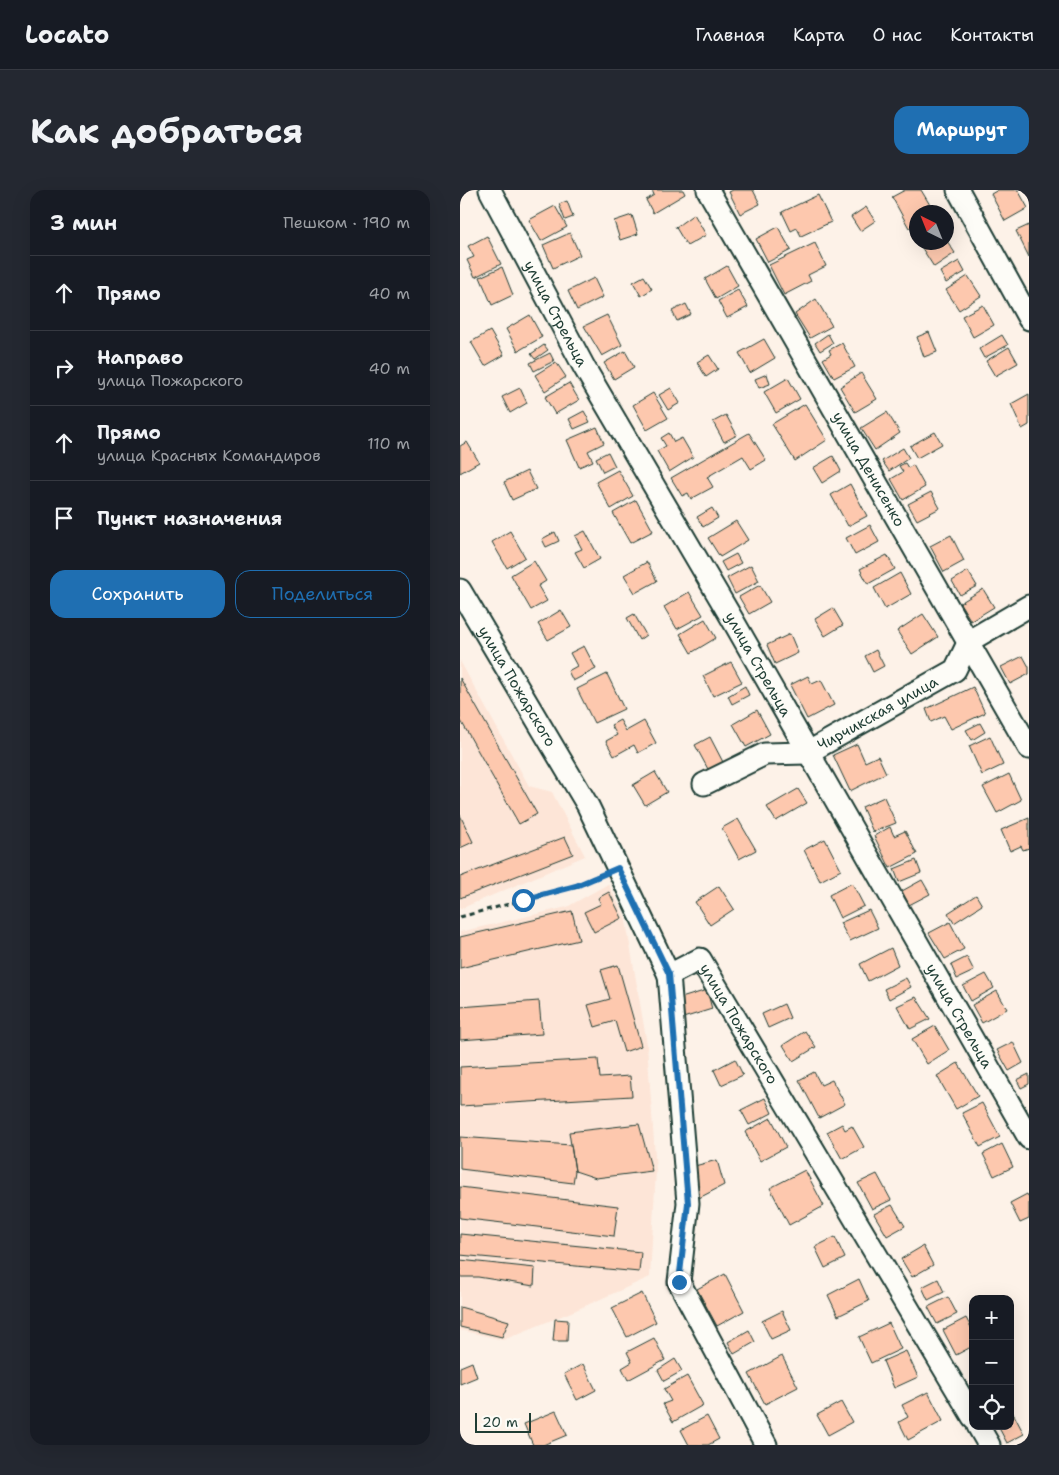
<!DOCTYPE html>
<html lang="ru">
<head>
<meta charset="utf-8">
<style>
	body { margin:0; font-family:"Shantell Sans",sans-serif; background:#242831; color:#f1f3f6 }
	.controls { position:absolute; right:15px; bottom:15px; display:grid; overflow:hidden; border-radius:10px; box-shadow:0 5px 20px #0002 }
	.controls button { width:45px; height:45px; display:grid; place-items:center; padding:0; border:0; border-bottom:1px solid #363941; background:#171b24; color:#f1f3f6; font:25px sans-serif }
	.compass { position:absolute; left:449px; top:15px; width:45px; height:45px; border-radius:50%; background:#171b24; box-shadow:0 5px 20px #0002; rotate:317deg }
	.scale { position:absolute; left:15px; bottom:12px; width:56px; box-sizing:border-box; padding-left:5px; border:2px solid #1f3d34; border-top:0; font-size:14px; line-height:18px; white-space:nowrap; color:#1f3d34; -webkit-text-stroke:4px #fdfcf7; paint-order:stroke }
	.stop { position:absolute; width:15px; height:15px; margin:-11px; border:4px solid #1f6fb2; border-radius:50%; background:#fff }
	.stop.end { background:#1f6fb2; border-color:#fff; box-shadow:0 1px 5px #0008 }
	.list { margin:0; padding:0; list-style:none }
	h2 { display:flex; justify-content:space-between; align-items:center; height:65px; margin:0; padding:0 20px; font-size:21px }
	h2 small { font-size:16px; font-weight:400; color:#9ea1a6 }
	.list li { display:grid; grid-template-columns:32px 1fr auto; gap:15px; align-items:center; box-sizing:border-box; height:75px; padding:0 20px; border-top:1px solid #363941 }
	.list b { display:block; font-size:19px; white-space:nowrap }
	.list p { margin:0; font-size:16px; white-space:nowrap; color:#9ea1a6 }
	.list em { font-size:16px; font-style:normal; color:#9ea1a6 }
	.actions { display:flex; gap:10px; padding:15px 20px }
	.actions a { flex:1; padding:11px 0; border:1px solid #1f6fb2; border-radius:15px; text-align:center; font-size:18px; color:#1f6fb2 }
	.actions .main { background:#1f6fb2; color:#fff }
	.icon { flex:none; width:28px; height:28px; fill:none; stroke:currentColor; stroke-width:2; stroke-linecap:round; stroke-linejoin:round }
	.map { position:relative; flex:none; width:569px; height:1255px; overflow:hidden; border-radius:15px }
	header { display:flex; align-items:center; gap:30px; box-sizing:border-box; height:70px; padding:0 25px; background:#171b24; border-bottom:1px solid #363941 }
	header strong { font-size:24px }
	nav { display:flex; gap:28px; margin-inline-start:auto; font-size:18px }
	.intro { display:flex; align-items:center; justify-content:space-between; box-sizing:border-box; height:120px; padding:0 30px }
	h1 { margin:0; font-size:35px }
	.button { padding:12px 22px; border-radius:15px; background:#1f6fb2; color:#fff; font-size:18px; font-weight:700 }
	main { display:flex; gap:30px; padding:0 30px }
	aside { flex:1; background:#171b24; border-radius:15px; box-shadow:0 5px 20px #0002 }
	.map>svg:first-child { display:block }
	.built { fill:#fde5d7 }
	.building { fill:#fdc8ae; stroke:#1f3d34 }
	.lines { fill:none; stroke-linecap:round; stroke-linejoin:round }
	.minor-casing { stroke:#1f3d34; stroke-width:25 }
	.path { stroke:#1f3d34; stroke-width:3; stroke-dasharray:5 4; stroke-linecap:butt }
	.minor { stroke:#fdfcf7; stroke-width:21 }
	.route { stroke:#1f6fb2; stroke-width:6 }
	.labels { text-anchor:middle; stroke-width:4; stroke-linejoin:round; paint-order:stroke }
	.street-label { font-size:15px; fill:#1f3d34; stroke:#fdfcf7 }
</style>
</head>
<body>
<header>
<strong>Locato</strong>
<nav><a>Главная</a><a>Карта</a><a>О нас</a><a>Контакты</a></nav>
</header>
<div class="intro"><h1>Как добраться</h1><a class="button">Маршрут</a></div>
<main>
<aside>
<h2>3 мин<small>Пешком · 190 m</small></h2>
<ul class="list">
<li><svg class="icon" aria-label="ahead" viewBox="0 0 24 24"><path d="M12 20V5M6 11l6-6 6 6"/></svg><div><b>Прямо</b></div><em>40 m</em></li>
<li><svg class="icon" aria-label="right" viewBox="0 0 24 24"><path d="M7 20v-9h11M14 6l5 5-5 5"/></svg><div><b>Направо</b><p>улица Пожарского</p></div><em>40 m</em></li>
<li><svg class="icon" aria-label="ahead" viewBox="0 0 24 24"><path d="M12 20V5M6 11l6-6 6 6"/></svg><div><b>Прямо</b><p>улица Красных Командиров</p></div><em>110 m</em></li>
<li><svg class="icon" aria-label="arrive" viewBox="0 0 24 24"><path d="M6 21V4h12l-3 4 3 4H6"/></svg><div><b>Пункт назначения</b></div></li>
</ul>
<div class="actions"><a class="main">Сохранить</a><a>Поделиться</a></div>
</aside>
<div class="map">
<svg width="569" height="1255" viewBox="0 0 569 1255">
	<rect width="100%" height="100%" fill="#fdf2e8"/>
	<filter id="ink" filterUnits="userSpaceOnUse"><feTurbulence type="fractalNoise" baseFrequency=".02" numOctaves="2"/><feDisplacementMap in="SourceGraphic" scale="10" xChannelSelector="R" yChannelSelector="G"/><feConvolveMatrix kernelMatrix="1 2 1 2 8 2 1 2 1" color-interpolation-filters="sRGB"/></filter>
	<g filter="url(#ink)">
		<!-- built -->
		<path class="built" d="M0 471 69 596 92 602 125 666 0 719Z
			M148 694 165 726 187 854 196 980 190 1087 116 1120 43 1150 0 1140V742L107 717Z"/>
		<!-- building -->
		<path class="building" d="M192 0H223L225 4 193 23 186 10 194 5Z
			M273 0H293L300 14 280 24 269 2Z
			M445 0H461L470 15 457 22V34L449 38 432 7Z
			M538 0H558L568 18 545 31 531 4Z
			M358 5 371 32 341 46 337 38 331 41 322 22Z
			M107 11 113 27 105 30 99 14Z
			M95 16 107 37 81 51 69 30Z
			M406 17 415 31 400 41 391 27Z
			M234 24 246 45 227 56 215 36 216 37Z
			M172 25 178 44 160 50 154 31Z
			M569 35V67L556 41Z
			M318 37 331 60 308 72 296 49Z
			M110 43 120 65 93 78 83 55Z
			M27 46 41 74 15 87 7 70 14 67 8 56Z
			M487 51 495 63 474 77 460 55 464 52H487Z
			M355 53 366 76 348 85 351 91 324 105 309 75Z
			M499 71 505 82 486 93 480 82Z
			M267 76 278 96 256 109 245 89Z
			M42 77 53 105 32 115 20 87Z
			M184 86 192 99 181 106 173 92Z
			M508 86 521 106 499 120 486 100Z
			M134 88 143 107 117 120 108 101Z
			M278 100 288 117 267 128 258 111Z
			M356 109 372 136 350 148 335 124Z
			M226 114 231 124 217 131 212 121Z
			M523 115 534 135 513 147 502 126Z
			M70 125 82 147 58 161 46 139Z
			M147 125 162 155 142 166 124 136Z
			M30 141 44 165 25 176 11 152Z
			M469 142 477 162 464 167 457 147Z
			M368 144 373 153 360 161 355 153Z
			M542 145 548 155 524 168 519 159Z
			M304 149 315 168 290 183 279 163Z
			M382 153 395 177 374 188 363 169 371 164 369 160Z
			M84 155 88 160 75 169 71 164Z
			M549 157 558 173 535 186 526 171Z
			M165 161 174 177 154 189 144 173Z
			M90 163 94 171 74 181 70 173Z
			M249 165 258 179 246 187 237 172Z
			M96 172 106 187 85 201 75 185Z
			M401 183 417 209 395 222 380 197Z
			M307 184 310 194 299 198 295 189Z
			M328 188 340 209 316 223 304 202Z
			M109 193 119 210 95 224 85 207Z
			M60 198 67 213 50 223 42 207Z
			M211 198 220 213 208 220 199 205Z
			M193 203 208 228 187 240 173 215Z
			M569 204V235L562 239 551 214Z
			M345 214 367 250 335 271 312 234Z
			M124 221 130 232 114 239 109 229Z
			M427 222 440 243 415 260 401 238Z
			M266 225 277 245 264 252 253 232Z
			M137 237 144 253 128 261 133 271 119 277 107 250Z
			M475 242 482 254 457 268 450 256Z
			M209 243 214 252 222 248 233 267 209 282 197 261 206 256 201 248Z
			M289 243 306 270 291 279 283 266 247 287 253 297 231 309 228 303 222 306 211 288Z
			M7 252 19 272 0 283V256Z
			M443 258 449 268 429 281 422 271Z
			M148 262 155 276 143 282 136 268Z
			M373 266 381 281 362 293 353 278Z
			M445 273 448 278 453 275 465 297 443 310 431 289 443 282 439 276Z
			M158 280 173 306 151 319 136 292Z
			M67 281 76 299 52 310 44 292Z
			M390 294 407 326 388 336 371 305Z
			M471 302 480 318 457 330 448 314Z
			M176 310 193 341 170 353 153 323Z
			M252 318 258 328 243 337 237 327Z
			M276 331 288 350 260 367 248 348Z
			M410 335 419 352 395 365 386 348Z
			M50 341 65 367 47 378 32 352Z
			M125 341 140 369 124 378 115 362 122 359 115 346Z
			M95 342 99 351 86 357 82 349Z
			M491 345 504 371 484 382 470 356Z
			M276 364 281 373 266 381 261 372Z
			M427 365 435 379 408 394 400 379Z
			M74 371 86 391 78 396 87 411 71 420 51 385Z
			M187 372 197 391 175 403 164 385Z
			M291 375 299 391 275 404 267 388Z
			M508 381 517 396 500 405 492 391Z
			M440 383 451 404 425 419 414 398Z
			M300 395 310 412 289 424 279 407Z
			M523 399 534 417 511 431 500 413Z
			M229 402 243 425 217 439 204 417Z
			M373 418 383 435 365 446 355 429Z
			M101 420 111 437 88 450 78 434Z
			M174 424 186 445 179 450 167 428Z
			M463 424 478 447 452 464 437 441Z
			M245 429 256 448 231 463 220 444Z
			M330 444 338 463 315 474 307 455Z
			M124 456 136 479 113 491 108 481 117 476 110 463Z
			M416 460 424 476 413 482 405 466Z
			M563 466 569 477V484L550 494 541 477Z
			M271 472 282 492 253 506 243 486Z
			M147 484 164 519 134 533 117 499Z
			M348 486 352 494 361 490 374 515 347 529 330 495Z
			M0 488 77 624 59 634 0 529Z
			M285 496 289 505 272 514 268 506Z
			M513 497 525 523 491 539 484 526 471 532 466 519Z
			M297 520 310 544 286 557 273 534Z
			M160 530 166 541 184 531 196 553 178 563 174 555 154 566 146 551 157 545 151 535Z
			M520 533 525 542 512 550 506 540Z
			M530 546 543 575 522 585 509 556Z
			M250 547 264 574 249 581 235 555Z
			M397 554 405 572 418 566 426 583 390 601 373 565Z
			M195 582 207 602 185 615 173 595Z
			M549 584 561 610 537 623 523 597Z
			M338 599 347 613 316 631 307 617Z
			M424 607 436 633 413 642 402 617Z
			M0 625 13 652 0 658Z
			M569 628V658L563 660 561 656 550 661 541 640Z
			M278 629 296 660 279 669 262 638Z
			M430 637 434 646 445 641 457 664 430 678 414 646Z
			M105 647 113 664 0 708V687Z
			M365 649 381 680 360 691 344 660Z
			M456 670 461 683 439 692 434 679Z
			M462 690 470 704 449 715 442 701Z
			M392 693 404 716 380 728 369 705Z
			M259 696 274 719 250 735 235 712Z
			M149 702 162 728 134 742 124 722 141 714 138 708Z
			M516 705 522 715 494 733 488 723Z
			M409 720 418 738 390 751 380 733Z
			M112 721 119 750 0 778V747Z
			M490 732 504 759 485 769 469 743Z
			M431 758 438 775 408 791 400 774Z
			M507 767 514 781 497 789 491 775Z
			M158 775 181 856 164 862 155 831 135 837 128 815 150 809 141 780Z
			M526 784 534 798 511 811 503 796Z
			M446 788 451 797 429 809 424 799Z
			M247 800 252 819 223 828 218 809Z
			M537 801 547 819 522 833 512 815Z
			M456 807 470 829 450 839 437 816Z
			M79 811 82 844 0 850V817Z
			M324 814 330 828 308 838 302 824Z
			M475 836 489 860 467 874 452 849Z
			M345 841 356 857 333 871 323 855Z
			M553 852 563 873 549 881 537 860Z
			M138 869 140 888 170 886 172 906 0 916V877Z
			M275 869 283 885 261 895 254 880Z
			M498 873 518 906 496 919 477 886Z
			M354 882 361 895 372 890 385 914 359 928 339 890Z
			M569 884V894L561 898 557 890Z
			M305 908 312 923 289 935 281 920Z
			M522 913 540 947 520 957 502 923Z
			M311 928 326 957 300 971 285 942Z
			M179 934 192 981 136 988 115 981 109 942Z
			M382 934 385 940 392 936 404 957 382 969 367 942Z
			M0 947 111 955 115 981 113 993 0 979Z
			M542 954 553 977 534 986 523 964Z
			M257 970 264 995 239 1008 231 977Z
			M345 980 364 1016 329 1035 310 998Z
			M417 984 431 1010 412 1019 398 993Z
			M0 997 158 1016 154 1046 0 1028Z
			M567 1004 569 1008V1029L560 1033 550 1013Z
			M432 1015 445 1036 427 1046 414 1024Z
			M0 1044 181 1062 179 1082 0 1065Z
			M375 1047 385 1068 365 1078 355 1057Z
			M463 1056 473 1075 452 1087 441 1069Z
			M0 1070 75 1078 74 1096 18 1087H0Z
			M265 1084 284 1121 257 1136 237 1099Z
			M399 1089 409 1111 378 1126 368 1105Z
			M478 1089 484 1102 468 1110 462 1097Z
			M182 1103 196 1132 167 1147 152 1118Z
			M488 1107 497 1124 477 1134 468 1117Z
			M0 1117 49 1131 42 1147 0 1137Z
			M322 1121 331 1140 311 1149 302 1131Z
			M506 1128 513 1141V1156L496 1165 483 1140Z
			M95 1129 108 1130 107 1151H93Z
			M429 1133 441 1159 411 1173 399 1147Z
			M289 1140 295 1152 274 1164 268 1152Z
			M194 1148 205 1170 168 1190 162 1178 172 1172 167 1162Z
			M446 1161 458 1187 434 1198 423 1171Z
			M322 1166 338 1197 305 1214 289 1184Z
			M215 1169 222 1181 204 1191 198 1180Z
			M12 1172 17 1187 0 1194V1177Z
			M123 1174 136 1200 117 1210 104 1184Z
			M227 1186 243 1215 213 1232 203 1214 211 1211 204 1199Z
			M468 1202 483 1231 448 1250 439 1232 448 1227 442 1215Z
			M381 1212 392 1232 368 1245 357 1225Z
			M96 1221 107 1245 83 1255H73L64 1234Z
			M553 1223 564 1244 547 1253 538 1236H550V1224Z
			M247 1226 259 1249 248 1255H229L221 1240Z"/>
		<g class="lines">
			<defs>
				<g id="minor">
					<path id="s1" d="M30 0 124 177 271 427 569 948"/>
					<path id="s2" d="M248 0 569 558"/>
					<path d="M498 0 569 129"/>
					<path id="s3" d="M0 400 128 616 209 785 240 769 513 1227"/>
					<path id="s4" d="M244 594 305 564 347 563 495 480 509 451 569 416"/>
					<path d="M209 785 228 1013 219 1092 306 1255"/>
					<path d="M518 1236 529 1255"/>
				</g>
			</defs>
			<!-- minor casing -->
			<use href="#minor" class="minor-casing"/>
			<!-- path -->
			<path class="path" d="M0 727 116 696 141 685"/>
			<!-- minor -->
			<use href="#minor" class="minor"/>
		</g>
	</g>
	<g class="lines" filter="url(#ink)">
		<!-- route -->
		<path class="route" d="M63 710 116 696 158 678 209 784 228 1013 219 1092"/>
	</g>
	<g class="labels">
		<!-- street labels -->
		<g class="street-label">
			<text dy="5" stroke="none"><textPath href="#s1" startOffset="140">улица Стрельца</textPath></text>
			<text dy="5" stroke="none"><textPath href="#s2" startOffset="322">улица Денисенко</textPath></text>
			<text dy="5" stroke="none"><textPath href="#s1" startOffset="545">улица Стрельца</textPath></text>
			<text dy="5" stroke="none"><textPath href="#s3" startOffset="112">улица Пожарского</textPath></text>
			<text dy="5" stroke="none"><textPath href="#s4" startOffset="191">Чирчикская улица</textPath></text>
			<text dy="5" stroke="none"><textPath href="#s1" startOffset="950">улица Стрельца</textPath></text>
			<text dy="5" stroke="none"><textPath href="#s3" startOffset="549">улица Пожарского</textPath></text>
		</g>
	</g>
</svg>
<div class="controls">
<button>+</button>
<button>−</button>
<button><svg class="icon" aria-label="locate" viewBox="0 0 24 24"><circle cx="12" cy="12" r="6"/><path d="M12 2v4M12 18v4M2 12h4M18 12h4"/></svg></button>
</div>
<svg class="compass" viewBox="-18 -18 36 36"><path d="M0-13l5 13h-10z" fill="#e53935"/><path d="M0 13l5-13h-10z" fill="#9ea1a6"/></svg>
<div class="scale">20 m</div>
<div class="stop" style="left:63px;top:710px"></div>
<div class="stop end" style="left:219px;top:1092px"></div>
</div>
</main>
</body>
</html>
